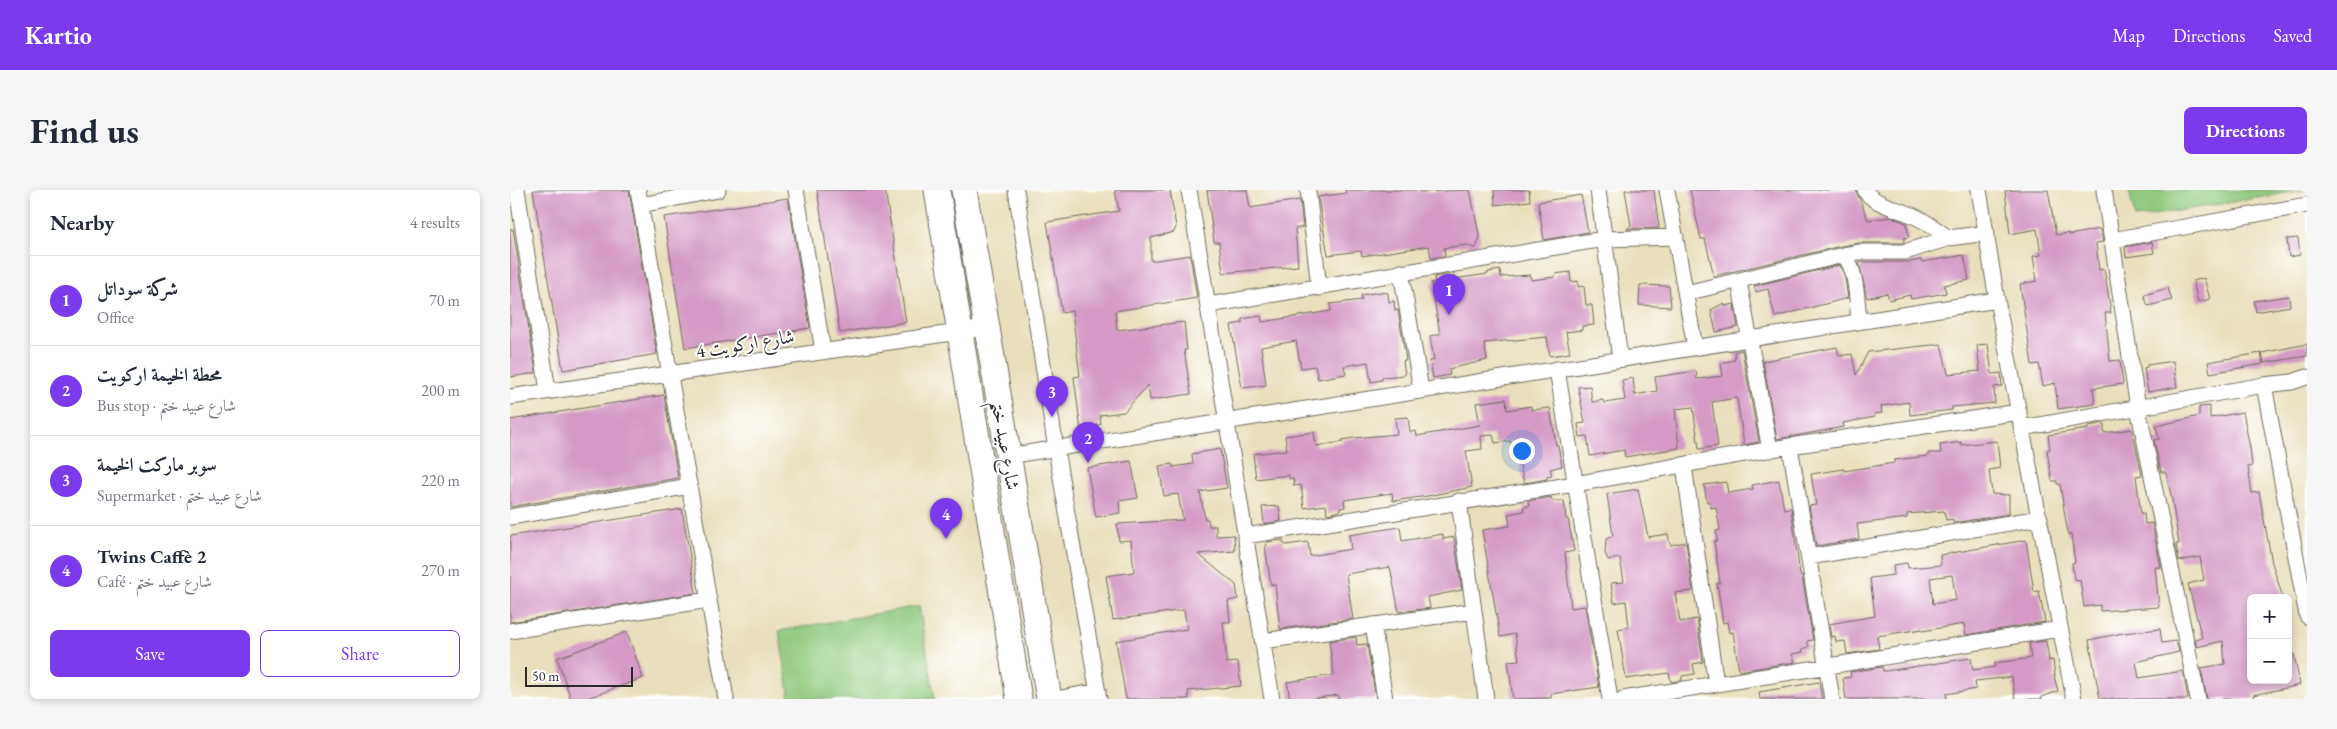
<!DOCTYPE html>
<html lang="en">
<head>
<meta charset="utf-8">
<style>
	body { margin:0; font-family:"EB Garamond",Amiri,serif; background:#f6f6f7; color:#1f2937 }
	.controls { position:absolute; right:15px; bottom:15px; display:grid; overflow:hidden; border-radius:8px; box-shadow:0 2px 8px #0003 }
	.controls button { width:45px; height:45px; display:grid; place-items:center; padding:0; border:0; border-bottom:1px solid #e0e1e3; background:#fff; color:#1f2937; font:25px sans-serif }
	.scale { position:absolute; left:15px; bottom:12px; width:108px; box-sizing:border-box; padding-left:5px; border:2px solid #2b2b2b; border-top:0; font-size:14px; line-height:18px; white-space:nowrap; color:#2b2b2b; -webkit-text-stroke:4px #fff; paint-order:stroke }
	.you { position:absolute; left:1011px; top:260px; width:18px; height:18px; margin:-12px; border:4px solid #fff; border-radius:50%; background:#1a73e8; box-shadow:0 0 0 8px #1a73e833 }
	.badge { display:grid; place-items:center; width:32px; height:32px; border-radius:50%; background:#7c3aed; color:#fff; font-size:16px; font-weight:700 }
	.pin { position:absolute; translate:-50% -41px; filter:drop-shadow(0 1px 2px #0008) }
	.pin::after { content:''; position:absolute; top:26px; width:18px; height:15px; background:inherit; clip-path:polygon(0 0,100% 0,50% 100%) }
	.list { margin:0; padding:0; list-style:none }
	h2 { display:flex; justify-content:space-between; align-items:center; height:65px; margin:0; padding:0 20px; font-size:21px }
	h2 small { font-size:16px; font-weight:400; color:#747a83 }
	.list li { display:grid; grid-template-columns:32px 1fr auto; gap:15px; align-items:center; box-sizing:border-box; height:90px; padding:0 20px; border-top:1px solid #e0e1e3 }
	.list b { display:block; font-size:19px; white-space:nowrap }
	.list p { margin:0; font-size:16px; white-space:nowrap; color:#747a83 }
	.list em { font-size:16px; font-style:normal; color:#747a83 }
	.actions { display:flex; gap:10px; padding:15px 20px }
	.actions a { flex:1; padding:11px 0; border:1px solid #7c3aed; border-radius:8px; text-align:center; font-size:18px; color:#7c3aed }
	.actions .main { background:#7c3aed; color:#fff }
	.map { position:relative; flex:none; width:1797px; height:509px; overflow:hidden; border-radius:8px }
	header { display:flex; align-items:center; gap:30px; box-sizing:border-box; height:70px; padding:0 25px; background:#7c3aed; color:#fff }
	header strong { font-size:24px }
	nav { display:flex; gap:28px; margin-inline-start:auto; font-size:18px }
	.intro { display:flex; align-items:center; justify-content:space-between; box-sizing:border-box; height:120px; padding:0 30px }
	h1 { margin:0; font-size:35px }
	.button { padding:12px 22px; border-radius:8px; background:#7c3aed; color:#fff; font-size:18px; font-weight:700 }
	main { display:flex; gap:30px; padding:0 30px }
	aside { flex:1; background:#fff; border-radius:8px; box-shadow:0 2px 8px #0003 }
	.map>svg:first-child { display:block }
	.green { fill:#90c97d; stroke:#5e7a54 }
	.building { fill:#d49ac5; fill-rule:evenodd }
	.lines { fill:none; stroke-linecap:round; stroke-linejoin:round }
	.street-casing { stroke:#6e6a5e; stroke-width:17 }
	.primary-casing { stroke:#6e6a5e; stroke-width:27 }
	.street { stroke:#fff; stroke-width:15 }
	.primary { stroke:#fff; stroke-width:25 }
	.labels { text-anchor:middle; stroke-width:4; stroke-linejoin:round; paint-order:stroke }
	.street-label { font-size:19px; fill:#2b2b2b; stroke:#fff }
</style>
</head>
<body>
<header>
<strong>Kartio</strong>
<nav><a>Map</a><a>Directions</a><a>Saved</a></nav>
</header>
<div class="intro"><h1>Find us</h1><a class="button">Directions</a></div>
<main>
<aside>
<h2>Nearby<small>4 results</small></h2>
<ul class="list">
<li><span class="badge">1</span><div><b>شركة سوداتل</b><p>Office</p></div><em>70 m</em></li>
<li><span class="badge">2</span><div><b>محطة الخيمة اركويت</b><p>Bus stop · شارع عبيد ختم</p></div><em>200 m</em></li>
<li><span class="badge">3</span><div><b>سوبر ماركت الخيمة</b><p>Supermarket · شارع عبيد ختم</p></div><em>220 m</em></li>
<li><span class="badge">4</span><div><b>Twins Caffè 2</b><p>Café · شارع عبيد ختم</p></div><em>270 m</em></li>
</ul>
<div class="actions"><a class="main">Save</a><a>Share</a></div>
</aside>
<div class="map">
<svg width="1797" height="509" viewBox="0 0 1797 509">
	<rect width="100%" height="100%" fill="#fff"/>
	<filter id="ink" filterUnits="userSpaceOnUse"><feTurbulence type="fractalNoise" baseFrequency=".02" numOctaves="2"/><feDisplacementMap in="SourceGraphic" scale="10" xChannelSelector="R" yChannelSelector="G"/><feConvolveMatrix kernelMatrix="1 2 1 2 8 2 1 2 1" color-interpolation-filters="sRGB"/></filter>
	<filter id="wash" filterUnits="userSpaceOnUse"><feTurbulence type="fractalNoise" baseFrequency=".0096" numOctaves="4" result="noise"/><feDisplacementMap in="SourceGraphic" scale="20" xChannelSelector="R" yChannelSelector="G"/><feGaussianBlur stdDeviation="1.12" result="paint"/><feColorMatrix in="noise" values="0 0 0 0 0 0 0 0 0 0 0 0 0 0 0 0 0 1.4 0 .05"/><feComposite in="paint" operator="in"/></filter>
	<g filter="url(#wash)">
		<rect width="100%" height="100%" fill="#e9dfbc"/>
		<!-- green -->
		<path class="green" d="M1619 0H1795L1625 28Z
			M409 416 425 509H280L269 441Z"/>
		<g id="blocks">
			<!-- building -->
			<path class="building" d="M23 0H119L147 164 53 180Z
				M307 0H375L396 132 330 143Z
				M605 0H660L666 37 664 42 641 48V71L680 65 687 108 605 121 607 140 674 132 677 160H674L681 204 640 210 638 195 614 222 590 225 591 234 587 235 588 239 571 241 564 187 570 186 562 121 552 123 537 32 609 21Z
				M697 0H737L740 18 790 10 793 37 785 39 788 76 713 83 709 52H704Z
				M835 0H909L910 2 960 0 970 49 965 59 957 55 934 58 935 66 921 68 919 56 852 66 851 61 818 65 808 7 836 3Z
				M984 0H1019L1020 11 985 15Z
				M1115 0H1144L1149 38 1117 39 1121 35Z
				M1180 0H1346L1358 30 1381 27 1396 33 1399 47 1394 48V53H1349L1331 56 1204 86 1195 49H1191Z
				M1508 0H1538L1546 45 1559 43V45L1590 39 1593 52 1586 53 1589 80 1594 79 1598 102 1601 123H1595L1600 171 1610 170 1613 194 1583 198 1585 214 1548 219 1545 193 1533 196 1529 174 1522 175 1510 94 1527 91 1523 66 1531 65 1527 39 1500 44 1495 1Z
				M1071 5 1078 42 1034 50 1028 12Z
				M278 8 300 138 175 158 154 27Z
				M0 39H3L26 183 0 187Z
				M1788 48 1790 65 1779 67 1777 49Z
				M1642 52 1644 63 1616 67 1615 57Z
				M1454 65 1459 90 1434 95 1436 103 1401 109 1400 105 1379 110 1377 103 1357 108 1349 72H1398L1411 70 1412 72Z
				M1330 75 1335 88 1338 108 1265 127 1258 99 1246 102 1244 96Z
				M990 80 991 87 1020 85 1021 90 1045 87V84L1060 82 1061 92 1068 91V97L1074 96 1076 115H1082L1084 135 1072 136V140L1056 142 1060 163 1040 166 1037 147 974 153 977 170 939 179 940 185 923 188 920 171 924 170 920 146 930 144 921 93 925 92 924 87 944 84V89L978 84V82Z
				M1694 88 1700 109 1688 112 1683 91Z
				M1130 95 1159 96 1161 117 1129 115Z
				M1658 98 1662 110 1638 116 1634 105Z
				M871 102 878 103 879 112 884 111 885 120H888L896 170 893 171 895 185 872 187V190L861 192 858 172 834 176 836 184 808 189 805 176 791 178 786 151 751 157 756 195 732 198 721 135 732 133V129L751 126 752 132 821 121 820 114 852 110 851 105Z
				M1779 106 1780 116 1746 122 1744 111Z
				M1214 113 1215 116 1224 114 1228 137 1206 142 1201 120Z
				M1431 154 1438 184 1470 181 1467 155 1478 154 1482 184 1491 183 1492 196 1484 197 1485 213 1442 217V220L1400 225 1399 212 1371 216 1372 223 1364 224 1365 227 1333 233 1334 237 1267 249 1253 171 1327 157 1329 166 1342 164 1346 185 1358 162Z
				M1797 154V166L1754 173 1752 163Z
				M1232 160 1249 252 1234 255 1227 208 1202 212 1208 256 1189 259 1183 217 1165 219 1169 258 1115 267 1114 260 1080 266 1077 246 1070 247 1068 234 1075 233 1068 197 1080 196 1082 212 1093 210 1094 213 1115 210 1112 190 1123 188 1125 205 1147 201 1145 187 1186 181 1187 189 1213 186 1211 173 1225 170 1224 162Z
				M1751 163 1753 174 1700 183 1698 172Z
				M1663 171 1667 197 1638 202 1634 178 1637 177V175Z
				M154 205 168 288 0 317V230Z
				M996 209 997 220 1021 216 1022 220 1040 218 1046 255H1048L1052 276 1040 279 1042 285 1037 286V289L1014 293 1005 254H1001V251L985 253 983 245 971 246 972 259 956 261 962 297 918 306 883 311 882 303 834 310 835 317 830 318V321L817 324 816 315 794 318 791 295 784 296 783 288 779 289V285L746 289 743 264 777 260 775 246 804 242 806 256 833 252 832 250 844 248 887 244 885 228 898 227 900 242 906 241 907 246 970 235 966 213Z
				M1700 216V228L1733 222 1740 258 1742 276 1738 277 1742 303 1749 302 1762 373 1773 408H1741V490H1778V464H1784L1790 495 1743 505 1744 509H1697L1691 478 1715 474 1713 451 1687 457 1685 449 1692 448 1678 394 1694 390 1690 367 1669 371 1666 354H1669L1662 310 1657 286 1655 282H1651L1644 250 1649 249 1646 236 1689 226V217Z
				M1594 233V243L1622 239 1632 285 1626 286 1631 324 1634 323 1635 334 1642 333 1651 377H1645L1649 417 1590 421V415L1574 417 1570 390 1564 389 1562 373 1565 372 1561 345H1558L1550 294H1547V291H1542L1537 260 1540 259 1538 245 1578 239V236Z
				M1487 251 1490 278 1479 280 1482 304 1499 305V324L1443 333V329L1436 330 1434 321 1397 324V328L1347 334 1349 349 1306 356 1299 316 1306 315 1301 284 1334 279V281L1384 273V270L1418 266V263H1431L1430 255 1451 252V255Z
				M710 259 717 298 690 302 695 329H698L699 336H706V346L724 345 725 361 688 364 726 395 728 409 718 411 720 432H713L717 473 728 472 731 496 678 501 679 509H616L606 451 677 439 674 420 603 430 596 386 624 382 621 350 609 351 607 334 673 330 668 304 654 306 649 276 662 274 663 277 683 274 682 264Z
				M621 271 628 308 609 311 610 323 586 327 577 278Z
				M1269 290 1274 319 1281 318 1290 385H1292L1303 450 1297 451 1299 457 1292 459 1293 462 1282 464 1285 472 1229 481 1223 442 1219 443 1217 432 1213 433 1207 393H1210L1204 351H1207L1206 341 1210 340 1206 317 1201 318 1200 312H1197L1194 295 1216 292 1218 303 1243 299 1242 295Z
				M1128 299 1138 347 1158 344 1160 355 1176 352 1183 401 1165 403 1170 432 1187 429 1193 472 1183 474 1185 484 1172 486V490L1161 492 1159 483 1116 489 1108 439 1119 437 1116 411 1104 413 1101 393 1114 392 1110 368 1098 370 1095 363 1096 349 1103 346 1097 304Z
				M1041 307 1042 311H1054L1056 329H1058L1064 361 1055 363 1061 418 1075 416 1089 497 1041 504V508L1003 509 998 471 1009 470 1005 444 990 447 972 340 1000 336 998 324 1014 321 1013 317 1019 316 1018 311Z
				M769 316 771 331 754 334 752 317Z
				M172 319 186 403 0 432V346Z
				M890 337 892 351 933 344V349L944 347 952 400 918 407 920 418 889 422 880 377 836 384 843 429 770 439 765 394 761 395 755 356H757L756 352 773 350V353L776 355 798 352 800 366 841 359 839 345Z
				M1516 350 1524 402 1529 401 1535 432 1456 445 1454 434 1412 441V439L1367 446 1369 459 1337 464 1335 451 1326 452 1325 446 1321 447 1319 434 1365 426 1360 388 1384 385 1383 375 1397 373 1398 378 1431 375 1430 365ZM1442 385 1446 410 1423 414 1420 388Z
				M1650 439 1652 453 1666 451 1669 462 1626 472 1629 488 1673 481 1678 509H1590L1579 450 1613 443Z
				M117 442 133 488 75 509H61L47 468Z
				M846 447 847 455 857 454 866 509H828V505L801 509H780L777 492 824 485 819 451Z
				M1536 451 1539 471 1543 470 1545 486H1544L1548 501 1532 507V509H1505L1502 487 1465 491 1466 499 1436 504 1437 509H1336L1333 488 1341 487 1340 482 1372 477 1373 481H1376L1461 468 1463 480 1485 477V473L1521 468 1519 453Z
				M1309 492 1312 509H1250L1249 502Z"/>
		</g>
	</g>
	<g filter="url(#ink)">
		<use href="#blocks" fill-opacity="0" stroke="#6e6a5e" stroke-width="1"/>
		<g class="lines">
			<defs>
				<path id="street" d="M7 0 38 201
					M128 0 216 509
					M286 0 313 161
					M506 0 546 259 589 509
					M679 0 762 509
					M798 0 809 98
					M1088 0 1110 169
					M1157 0 1185 157
					M1355 0C1362 15 1395 20 1410 29 1420 34 1429 42 1439 48
					M1469 0 1487 110 1564 509
					M1594 0 1628 218 1688 509
					M131 15 208 0
					M1602 50 1797 15
					M1333 65C1347 76 1347 114 1349 131
					M891 82 911 200
					M1229 91 1260 260
					M1176 103 1333 65 1349 62H1395L1439 48 1477 43
					M699 115 1094 49 1166 47
					M1047 179 1100 509
					M1754 195 1797 426
					M0 207 476 138
					M1512 238 1754 195 1782 192 1797 187
					M1280 256 1322 509
					M498 266 1487 110
					M1174 276 1206 494
					M949 311 976 509
					M0 327 180 296
					M735 346 1065 294 1280 256 1509 222
					M1299 367 1530 328
					M863 435 875 509
					M0 441 199 410
					M753 451 963 421
					M546 509 588 501
					M1113 509 1550 439"/>
				<path id="primary" d="M427 0 509 509
					M454 0 539 509"/>
			</defs>
			<!-- street casing -->
			<use href="#street" class="street-casing"/>
			<!-- primary casing -->
			<use href="#primary" class="primary-casing"/>
			<!-- street -->
			<use href="#street" class="street"/>
			<!-- primary -->
			<use href="#primary" class="primary"/>
		</g>
	</g>
	<g class="labels">
		<!-- street labels -->
		<g class="street-label">
			<text transform="translate(235 153) rotate(-9)" y="7">شارع اركويت 4</text>
			<text transform="translate(496 255) rotate(80)" y="7">شارع عبيد ختم</text>
		</g>
	</g>
</svg>
<div class="controls">
<button>+</button>
<button>−</button>
</div>
<div class="scale">50 m</div>
<div class="you"></div>
<div class="pin badge" style="left:939px;top:125px">1</div>
<div class="pin badge" style="left:578px;top:273px">2</div>
<div class="pin badge" style="left:542px;top:227px">3</div>
<div class="pin badge" style="left:436px;top:349px">4</div>
</div>
</main>
</body>
</html>
